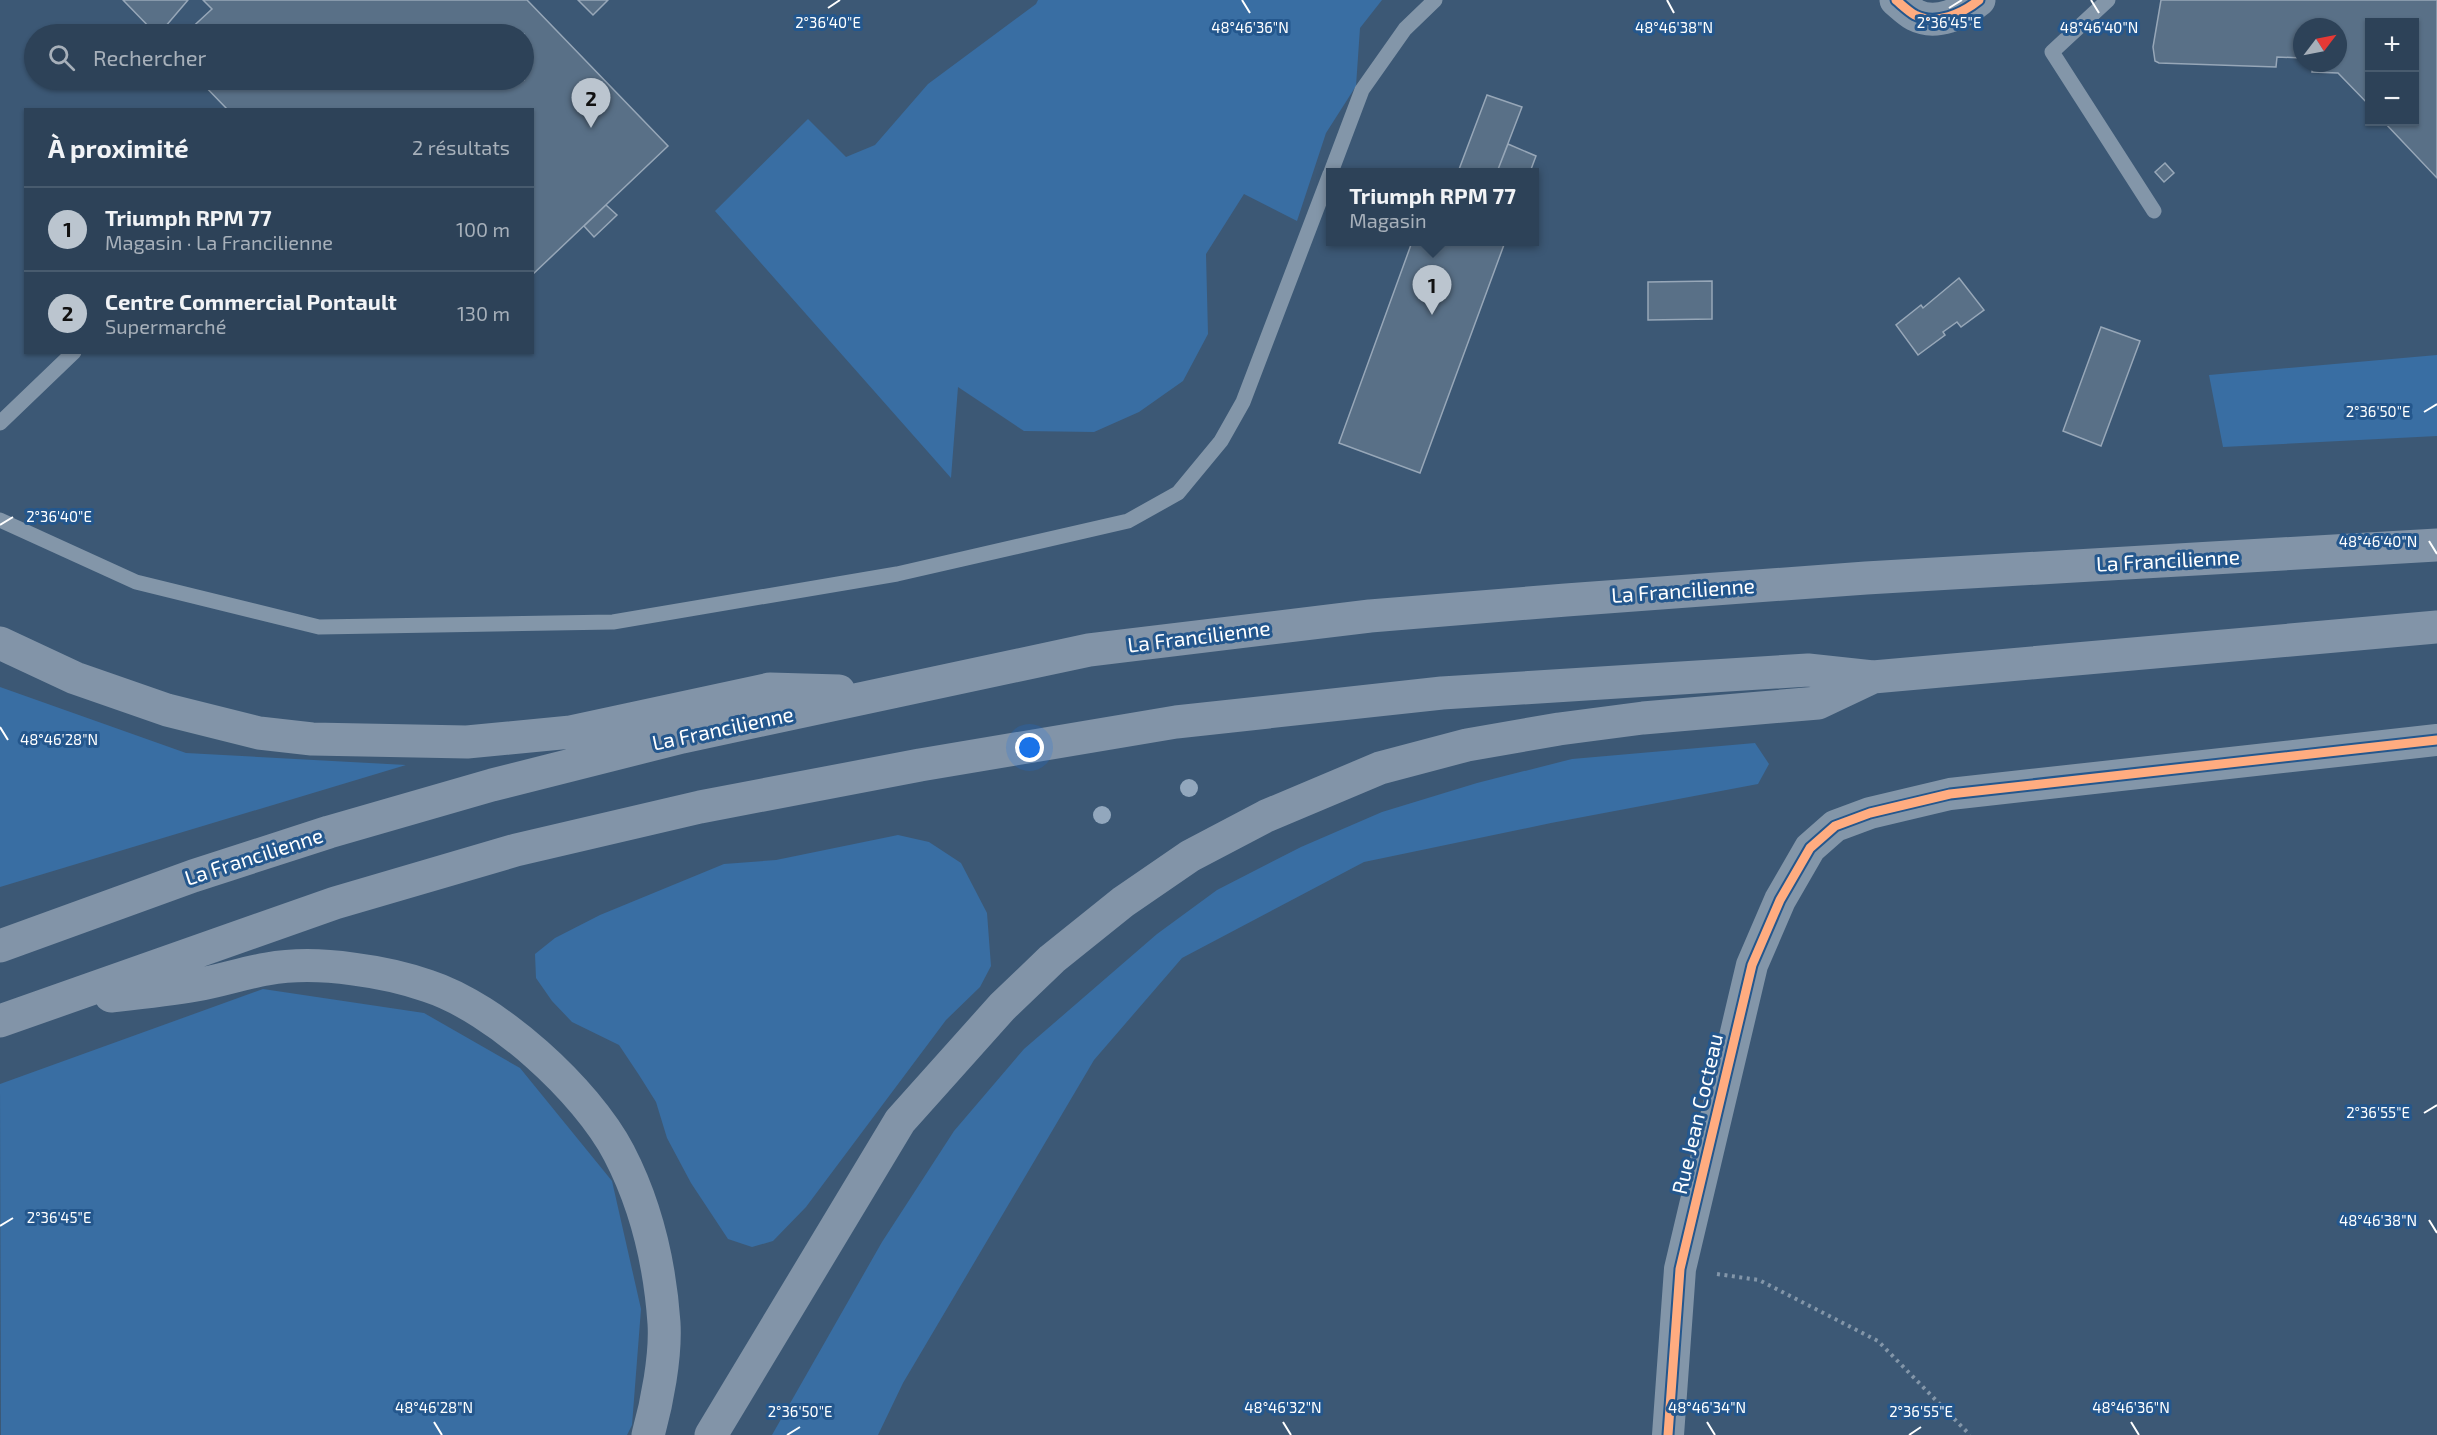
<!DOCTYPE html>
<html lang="fr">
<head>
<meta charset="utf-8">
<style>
	body { margin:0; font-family:"Exo 2",sans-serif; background:#35495e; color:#f1f3f6 }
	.controls { position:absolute; right:18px; top:18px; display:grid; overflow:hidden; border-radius:0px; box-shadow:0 2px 4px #0004 }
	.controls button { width:54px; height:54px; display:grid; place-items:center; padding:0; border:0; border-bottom:2px solid #485b6e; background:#2d4258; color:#f1f3f6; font:30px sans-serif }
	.compass { position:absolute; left:2293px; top:18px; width:54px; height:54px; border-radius:50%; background:#2d4258; box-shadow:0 2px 4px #0004; rotate:58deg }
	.you { position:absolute; left:1030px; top:748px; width:21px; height:21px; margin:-15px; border:4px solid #fff; border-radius:50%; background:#1a73e8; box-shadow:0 0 0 9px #1a73e833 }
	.badge { display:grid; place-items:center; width:39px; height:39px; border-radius:50%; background:#bbc5cf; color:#111; font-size:20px; font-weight:700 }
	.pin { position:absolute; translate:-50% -50px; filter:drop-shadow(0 2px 3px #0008) }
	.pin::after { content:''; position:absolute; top:32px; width:21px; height:18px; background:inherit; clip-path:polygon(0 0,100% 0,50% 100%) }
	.popup { position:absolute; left:1326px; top:168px; width:213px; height:78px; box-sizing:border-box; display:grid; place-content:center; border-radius:0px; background:#2d4258; filter:drop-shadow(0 2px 4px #0005); font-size:20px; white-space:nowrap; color:#a7b0ba }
	.popup b { font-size:22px; color:#f1f3f6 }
	.popup::after { content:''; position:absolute; left:50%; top:100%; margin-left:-12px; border:12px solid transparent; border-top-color:#2d4258 }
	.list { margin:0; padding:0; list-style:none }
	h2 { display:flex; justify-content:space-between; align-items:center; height:78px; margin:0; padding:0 24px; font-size:26px }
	h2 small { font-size:20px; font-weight:400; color:#a7b0ba }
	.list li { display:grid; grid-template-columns:39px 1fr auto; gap:18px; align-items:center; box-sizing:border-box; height:84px; padding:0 24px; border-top:2px solid #485b6e }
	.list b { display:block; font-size:22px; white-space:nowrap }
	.list p { margin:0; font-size:20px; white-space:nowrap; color:#a7b0ba }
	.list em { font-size:20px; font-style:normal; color:#a7b0ba }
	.icon { flex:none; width:33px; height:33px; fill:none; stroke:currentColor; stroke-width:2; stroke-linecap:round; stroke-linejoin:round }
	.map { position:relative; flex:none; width:2437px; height:1435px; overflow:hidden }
	.search { position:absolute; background:#2d4258; box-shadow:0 2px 4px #0004; left:24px; top:24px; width:510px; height:66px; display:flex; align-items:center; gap:15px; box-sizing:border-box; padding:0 21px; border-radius:33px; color:#a7b0ba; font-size:22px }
	.panel { position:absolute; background:#2d4258; box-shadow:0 2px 4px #0004; left:24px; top:108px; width:510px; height:246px; border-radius:0px }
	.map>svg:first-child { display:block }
	.green { fill:#396ea3 }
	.building { fill:#597087; stroke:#97a7b8; stroke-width:1.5 }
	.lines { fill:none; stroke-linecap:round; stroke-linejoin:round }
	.path { stroke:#8396a9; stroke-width:4; stroke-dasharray:3 4.5; stroke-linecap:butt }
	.service { stroke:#8396a9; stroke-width:15 }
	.minor { stroke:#8396a9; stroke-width:32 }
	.tertiary { stroke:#8396a9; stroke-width:33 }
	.trunk { stroke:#8294a8; stroke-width:33 }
	.cycleway-casing { stroke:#24578d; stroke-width:13 }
	.cycleway { stroke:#ffac80; stroke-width:9 }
	.tree { fill:#92a7bd }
	.ticks { fill:none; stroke:#fff; stroke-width:2 }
	.labels { text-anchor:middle; stroke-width:6; stroke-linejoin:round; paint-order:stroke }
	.street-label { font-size:21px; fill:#fff; stroke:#24578d }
	.ticks-label { font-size:15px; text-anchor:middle; fill:#fff; stroke:#24578d; stroke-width:6; stroke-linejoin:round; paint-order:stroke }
</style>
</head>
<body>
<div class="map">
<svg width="2437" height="1435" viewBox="0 0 2437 1435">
	<rect width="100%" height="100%" fill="#3c5875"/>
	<!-- green -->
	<path class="green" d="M1038 0H1382L1360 28 1356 86 1326 133 1297 221 1244 194 1206 254 1208 334 1183 381 1139 412 1094 432 1024 431 958 387 951 478 715 211 808 119 846 157 875 145 928 84 1036 4Z
		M2437 355V436L2223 447 2209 375Z
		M0 687 186 753 406 765 0 887Z
		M1755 743 1769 764 1758 784 1551 823 1364 862 1182 958 1094 1060 903 1383 878 1435H772L882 1242 954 1131 1024 1049 1157 934 1217 890 1301 847 1382 812 1477 783 1572 759Z
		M898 835 929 842 961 863 987 913 991 966 980 987 946 1020 806 1207 773 1241 752 1247 728 1239 691 1183 667 1138 656 1102 639 1075 619 1045 572 1022 552 1001 536 978 535 954 555 938 600 915 724 864 776 860Z
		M263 989 424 1013 520 1068 612 1181 641 1309 632 1425 627 1435H1L0 1084Z"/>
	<!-- building -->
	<path class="building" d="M123 0H188L159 34H156Z
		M203 0H527L668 146 532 275V110H228L199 80H524V34H185L212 9Z
		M578 0H608L593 15Z
		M2161 0H2437V178L2384 122H2414V22H2370V106L2338 73 2312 72 2313 63H2338V27H2302V58L2277 57 2276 67 2159 63 2155 61 2153 47Z
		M1487 95 1522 107 1497 172H1458Z
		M1508 144 1536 156 1530 172H1497Z
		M2165 163 2174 173 2164 182 2155 172Z
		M606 205 617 215 594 237 584 226Z
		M1412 242H1505L1420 473 1339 443Z
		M1959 278 1984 310 1961 327 1957 322 1943 332 1945 335 1918 355 1896 325 1921 305 1923 308Z
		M1712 281V319L1648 320V282Z
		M2101 327 2140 341 2101 446 2063 431Z"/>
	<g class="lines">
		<!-- path -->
		<path class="path" d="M1717 1274 1759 1280 1878 1341 1970 1435"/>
		<!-- service -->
		<path class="service" d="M2108 0 2052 52 2154 211
			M1331 172 1362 90 1405 29 1435 0
			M0 423 74 352
			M0 520 136 582 319 627 613 622 897 574 1128 521 1178 493 1221 441 1243 402 1330 174"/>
		<!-- minor -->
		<path class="minor" d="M1668 1435 1680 1269 1752 965 1780 900 1810 848 1835 826 1870 813 1950 794 2437 740"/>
		<!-- tertiary -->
		<path class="tertiary" d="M1896 0C1902 5 1908 11 1915 15 1936 26 1963 13 1979 0"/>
		<!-- trunk -->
		<path class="trunk" d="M0 643 75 678 167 710 259 733 312 739 467 742 571 732 770 689 839 691
			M0 946 193 876 329 832 492 785 682 737 1089 650 1370 616 1566 600 1866 578 2437 545
			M111 996C139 993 168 990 196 985 220 981 243 973 267 969 294 964 325 965 353 969 377 972 405 978 428 986 496 1008 586 1090 619 1153 646 1205 660 1266 664 1323 666 1356 657 1403 648 1435
			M0 1021 335 903 516 850 700 807 920 765 1176 722 1442 693 1808 670 1873 677 2437 627
			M711 1435 900 1121 1002 1007 1052 959 1123 902 1190 856 1266 816 1380 768 1467 745 1559 729 1643 718 1818 703 1873 677"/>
		<defs>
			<path id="cycleway" d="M1896 0C1902 5 1908 11 1915 15 1936 26 1963 13 1979 0
				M1668 1435 1680 1269 1752 965 1780 900 1810 848 1835 826 1870 813 1950 794 2437 740"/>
		</defs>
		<!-- cycleway casing -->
		<use href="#cycleway" class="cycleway-casing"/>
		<!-- cycleway -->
		<use href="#cycleway" class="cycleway"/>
	</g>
	<!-- trees -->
	<g class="tree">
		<circle cx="1189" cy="788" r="9"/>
		<circle cx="1102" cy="815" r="9"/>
	</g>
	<!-- ticks -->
	<path class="ticks" d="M1242 0 1250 13M1667 0 1674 13M2091 0 2099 13M828 8 840 0M1949 8 1962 0M2424 412 2437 404M0 525 13 517M2429 541 2437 554M0 727 8 740M2424 1113 2437 1105M2429 1220 2437 1233M0 1226 13 1218M434 1422 442 1435M1283 1422 1291 1435M1707 1422 1715 1435M2131 1422 2139 1435M787 1435 800 1427M1909 1435 1921 1427"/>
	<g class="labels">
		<!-- street labels -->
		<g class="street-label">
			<text transform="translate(2168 561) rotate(-3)" y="7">La Francilienne</text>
			<text transform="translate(1683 591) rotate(-4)" y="7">La Francilienne</text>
			<text transform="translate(1199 637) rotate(-7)" y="7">La Francilienne</text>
			<text transform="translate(723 729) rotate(-12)" y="7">La Francilienne</text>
			<text transform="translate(254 857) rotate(-18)" y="7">La Francilienne</text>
			<text transform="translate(1698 1114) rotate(-77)" y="7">Rue Jean Cocteau</text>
		</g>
	</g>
	<g class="ticks-label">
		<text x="828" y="28">2°36'40"E</text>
		<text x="1949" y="28">2°36'45"E</text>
		<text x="1250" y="33">48°46'36"N</text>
		<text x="1674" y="33">48°46'38"N</text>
		<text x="2099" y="33">48°46'40"N</text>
		<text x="2378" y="417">2°36'50"E</text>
		<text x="59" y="522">2°36'40"E</text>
		<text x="2378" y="547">48°46'40"N</text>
		<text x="59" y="745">48°46'28"N</text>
		<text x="2378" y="1118">2°36'55"E</text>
		<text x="59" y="1223">2°36'45"E</text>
		<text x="2378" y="1226">48°46'38"N</text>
		<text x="434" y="1413">48°46'28"N</text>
		<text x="1283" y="1413">48°46'32"N</text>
		<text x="1707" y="1413">48°46'34"N</text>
		<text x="2131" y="1413">48°46'36"N</text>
		<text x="800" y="1417">2°36'50"E</text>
		<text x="1921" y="1417">2°36'55"E</text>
	</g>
</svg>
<div class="controls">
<button>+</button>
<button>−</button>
</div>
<svg class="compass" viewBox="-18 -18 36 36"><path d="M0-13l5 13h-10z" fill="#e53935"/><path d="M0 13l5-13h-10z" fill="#a7b0ba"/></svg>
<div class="you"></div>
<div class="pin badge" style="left:1432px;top:315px">1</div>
<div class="popup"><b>Triumph RPM 77</b>Magasin</div>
<div class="pin badge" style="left:591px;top:128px">2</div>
<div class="search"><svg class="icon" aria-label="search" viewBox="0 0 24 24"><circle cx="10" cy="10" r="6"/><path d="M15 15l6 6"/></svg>Rechercher</div>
<section class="panel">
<h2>À proximité<small>2 résultats</small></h2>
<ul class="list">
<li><span class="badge">1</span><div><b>Triumph RPM 77</b><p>Magasin · La Francilienne</p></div><em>100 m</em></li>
<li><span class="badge">2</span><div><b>Centre Commercial Pontault</b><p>Supermarché</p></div><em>130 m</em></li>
</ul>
</section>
</div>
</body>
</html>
